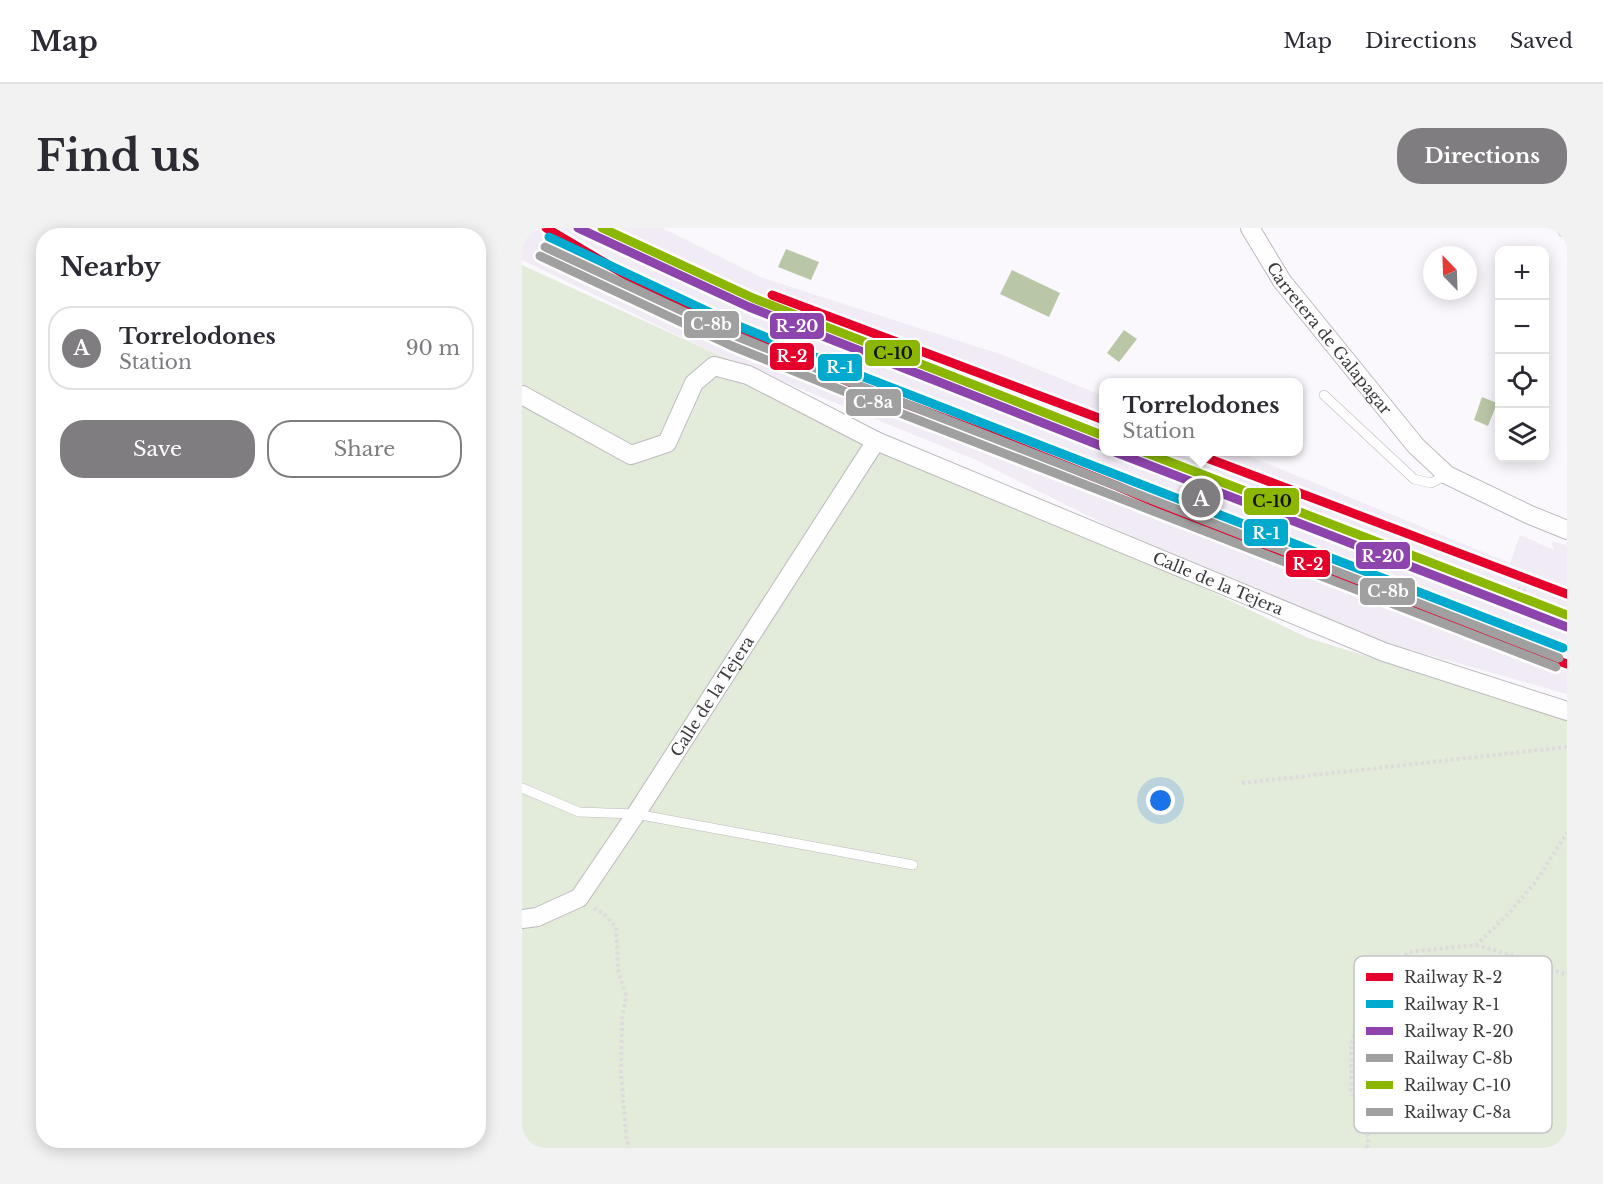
<!DOCTYPE html>
<html lang="en">
<head>
<meta charset="utf-8">
<style>
	body { margin:0; font-family:"Libre Baskerville",serif; background:#f2f2f3; color:#2b2b33 }
	.controls { position:absolute; right:18px; top:18px; display:grid; overflow:hidden; border-radius:12px; box-shadow:0 3px 15px #0003 }
	.controls button { width:54px; height:54px; display:grid; place-items:center; padding:0; border:0; border-bottom:2px solid #e1e1e2; background:#fff; color:#2b2b33; font:30px sans-serif }
	.compass { position:absolute; left:901px; top:18px; width:54px; height:54px; border-radius:50%; background:#fff; box-shadow:0 3px 15px #0003; rotate:337deg }
	.you { position:absolute; left:639px; top:573px; width:21px; height:21px; margin:-15px; border:4px solid #fff; border-radius:50%; background:#1a73e8; box-shadow:0 0 0 9px #1a73e833 }
	.badge { display:grid; place-items:center; width:39px; height:39px; border-radius:50%; background:#7f7d80; color:#fff; font-size:20px; font-weight:700 }
	.pin { position:absolute; translate:-50% -50%; border:3px solid #fff; box-shadow:0 2px 6px #0006 }
	.popup { position:absolute; left:577px; top:150px; width:204px; height:78px; box-sizing:border-box; display:grid; place-content:center; border-radius:12px; background:#fff; filter:drop-shadow(0 2px 4px #0005); font-size:20px; white-space:nowrap; color:#7c7c81 }
	.popup b { font-size:22px; color:#2b2b33 }
	.popup::after { content:''; position:absolute; left:50%; top:100%; margin-left:-12px; border:12px solid transparent; border-top-color:#fff }
	.list { margin:0; padding:0; list-style:none }
	h2 { display:flex; justify-content:space-between; align-items:center; height:78px; margin:0; padding:0 24px; font-size:26px }
	h2 small { font-size:20px; font-weight:400; color:#7c7c81 }
	.list li { display:grid; grid-template-columns:39px 1fr auto; gap:18px; align-items:center; box-sizing:border-box; height:84px; margin:0 12px 12px; padding:0 12px; border:2px solid #e1e1e2; border-radius:24px }
	.list b { display:block; font-size:22px; white-space:nowrap }
	.list p { margin:0; font-size:20px; white-space:nowrap; color:#7c7c81 }
	.list em { font-size:20px; font-style:normal; color:#7c7c81 }
	.actions { display:flex; gap:12px; padding:18px 24px }
	.actions a { flex:1; padding:14px 0; border:2px solid #7f7d80; border-radius:24px; text-align:center; font-size:21px; color:#7f7d80 }
	.actions .main { background:#7f7d80; color:#fff }
	.icon { flex:none; width:33px; height:33px; fill:none; stroke:currentColor; stroke-width:2; stroke-linecap:round; stroke-linejoin:round }
	.map { position:relative; flex:none; width:1045px; height:920px; overflow:hidden; border-radius:24px }
	header { display:flex; align-items:center; gap:36px; box-sizing:border-box; height:84px; padding:0 30px; background:#fff; border-bottom:2px solid #e1e1e2 }
	header strong { font-size:28px }
	nav { display:flex; gap:33px; margin-inline-start:auto; font-size:21px }
	.intro { display:flex; align-items:center; justify-content:space-between; box-sizing:border-box; height:144px; padding:0 36px }
	h1 { margin:0; font-size:42px }
	.button { padding:15px 27px; border-radius:24px; background:#7f7d80; color:#fff; font-size:21px; font-weight:700 }
	main { display:flex; gap:36px; padding:0 36px }
	aside { flex:1; background:#fff; border-radius:24px; box-shadow:0 3px 15px #0003 }
	.map>svg:first-child { display:block }
	.built { fill:#f1ebf5 }
	.green { fill:#e3ebda }
	.water { fill:#b9c7a7 }
	.lines { fill:none; stroke-linecap:round; stroke-linejoin:round }
	.lane-casing { stroke:#bcbabd; stroke-width:10 }
	.street-casing { stroke:#bcbabd; stroke-width:20 }
	.path { stroke:#dcdcdd; stroke-width:4; stroke-dasharray:3 3; stroke-linecap:butt }
	.lane { stroke:#fefeff; stroke-width:9 }
	.street { stroke:#fefeff; stroke-width:18 }
	.rail-1-casing { stroke:#fff; stroke-width:14 }
	.rail-2-casing { stroke:#fff; stroke-width:14 }
	.rail-3-casing { stroke:#fff; stroke-width:14 }
	.rail-4-casing { stroke:#fff; stroke-width:14 }
	.rail-5-casing { stroke:#fff; stroke-width:14 }
	.rail-6-casing { stroke:#fff; stroke-width:14 }
	.rail-1 { stroke:#e4002b; stroke-width:9 }
	.rail-2 { stroke:#00a9ce; stroke-width:9 }
	.rail-3 { stroke:#8e44ad; stroke-width:9 }
	.rail-4 { stroke:#a0a0a0; stroke-width:9 }
	.rail-5 { stroke:#8bb703; stroke-width:9 }
	.rail-6 { stroke:#a0a0a0; stroke-width:9 }
	.labels { text-anchor:middle; stroke-width:4.5; stroke-linejoin:round; paint-order:stroke }
	.street-label { font-size:16px; fill:#3d3b3e; stroke:#fff }
	.key { fill:#fff; stroke:#c5c4c5; stroke-width:1.5 }
	.key-label { font-size:16px; fill:#3d3b3e }
	.line-badge { stroke:#fff; stroke-width:2 }
	.badge-label { font-size:16px; text-anchor:middle; font-weight:bold; fill:#fff }
	.pale-badge-label { font-size:16px; text-anchor:middle; font-weight:bold; fill:#111 }
</style>
</head>
<body>
<header>
<strong>Map</strong>
<nav><a>Map</a><a>Directions</a><a>Saved</a></nav>
</header>
<div class="intro"><h1>Find us</h1><a class="button">Directions</a></div>
<main>
<aside>
<h2>Nearby<small></small></h2>
<ul class="list">
<li><span class="badge">A</span><div><b>Torrelodones</b><p>Station</p></div><em>90 m</em></li>
</ul>
<div class="actions"><a class="main">Save</a><a>Share</a></div>
</aside>
<div class="map">
<svg width="1045" height="920" viewBox="0 0 1045 920">
	<rect width="100%" height="100%" fill="#faf8fc"/>
	<!-- built -->
	<path class="built" d="M0 0H140L238 49 481 127 581 168 582 224H717L988 335 998 307 1032 322 1029 313 1045 317V466L871 417 661 335 454 232 201 129 0 32Z"/>
	<!-- green -->
	<path class="green" d="M0 37 201 129 786 410 1045 490V920H0Z"/>
	<!-- water -->
	<path class="water" d="M264 21 297 34 289 52 256 39Z
		M490 42 538 65 527 89 478 66Z
		M602 102 615 111 597 134 585 125Z
		M960 169 975 175 966 198 952 192Z"/>
	<g class="lines">
		<defs>
			<path id="lane" d="M802 167 892 251 909 255 925 247
				M0 560 57 584 114 586 391 637"/>
			<g id="street">
				<path id="s1" d="M728 0 760 53 894 218 925 247 1008 287 1045 302"/>
				<path d="M1044 0 1045 1"/>
				<path id="s2" d="M0 167 109 227 145 215 172 155 192 138 226 147 354 213 862 424 1045 483"/>
				<path id="s3" d="M0 691 15 689 57 670 114 586 354 213"/>
			</g>
		</defs>
		<!-- lane casing -->
		<use href="#lane" class="lane-casing"/>
		<!-- street casing -->
		<use href="#street" class="street-casing"/>
		<!-- path -->
		<path class="path" d="M989 359 1002 363 1000 370
			M976 395 1045 423
			M986 400 989 393
			M720 555 1045 519
			M72 680 82 686 94 699 96 742 104 767 100 792 99 845 104 908 107 920
			M954 717 1000 730 1045 747
			M845 920 847 911 829 861V820L840 767 887 724 954 717 986 686 1012 656 1045 605"/>
		<!-- lane -->
		<use href="#lane" class="lane"/>
		<!-- street -->
		<use href="#street" class="street"/>
		<defs>
			<path id="rail-1" d="M24 0 117 55 217 105 338 159 465 206 595 258 680 295 1045 436
				M250 67 582 192
				M669 224 1045 366"/>
			<path id="rail-2" d="M27 9 219 99 342 149 1041 420"/>
			<path id="rail-3" d="M56 0 227 79 582 219
				M593 224 1045 399"/>
			<path id="rail-4" d="M23 19 214 108 338 158 1037 430"/>
			<path id="rail-5" d="M80 0 231 70 582 208
				M622 224 1045 387"/>
			<path id="rail-6" d="M18 28 210 118 334 168 1034 439"/>
		</defs>
		<!-- rail-1 casing -->
		<use href="#rail-1" class="rail-1-casing"/>
		<!-- rail-2 casing -->
		<use href="#rail-2" class="rail-2-casing"/>
		<!-- rail-3 casing -->
		<use href="#rail-3" class="rail-3-casing"/>
		<!-- rail-4 casing -->
		<use href="#rail-4" class="rail-4-casing"/>
		<!-- rail-5 casing -->
		<use href="#rail-5" class="rail-5-casing"/>
		<!-- rail-6 casing -->
		<use href="#rail-6" class="rail-6-casing"/>
		<!-- rail-1 -->
		<use href="#rail-1" class="rail-1"/>
		<!-- rail-2 -->
		<use href="#rail-2" class="rail-2"/>
		<!-- rail-3 -->
		<use href="#rail-3" class="rail-3"/>
		<!-- rail-4 -->
		<use href="#rail-4" class="rail-4"/>
		<!-- rail-5 -->
		<use href="#rail-5" class="rail-5"/>
		<!-- rail-6 -->
		<use href="#rail-6" class="rail-6"/>
	</g>
	<g class="labels">
		<!-- street labels -->
		<g class="street-label">
			<text dy="6" stroke="none"><textPath href="#s1" startOffset="136">Carretera de Galapagar</textPath></text>
			<text dy="6" stroke="none"><textPath href="#s2" startOffset="804">Calle de la Tejera</textPath></text>
			<text dy="6" stroke="none"><textPath href="#s3" startOffset="303">Calle de la Tejera</textPath></text>
		</g>
	</g>
	<!-- legend -->
	<rect x="832" y="728" width="198" height="177" rx="9" class="key"/>
	<rect x="844" y="745" width="27" height="8" fill="#e4002b"/>
	<rect x="844" y="772" width="27" height="8" fill="#00a9ce"/>
	<rect x="844" y="799" width="27" height="8" fill="#8e44ad"/>
	<rect x="844" y="826" width="27" height="8" fill="#a0a0a0"/>
	<rect x="844" y="853" width="27" height="8" fill="#8bb703"/>
	<rect x="844" y="880" width="27" height="8" fill="#a0a0a0"/>
	<g class="key-label">
		<text x="882" y="755">Railway R-2</text>
		<text x="882" y="782">Railway R-1</text>
		<text x="882" y="809">Railway R-20</text>
		<text x="882" y="836">Railway C-8b</text>
		<text x="882" y="863">Railway C-10</text>
		<text x="882" y="890">Railway C-8a</text>
	</g>
	<g class="line-badge">
		<rect x="161" y="82" width="57" height="29" rx="6" fill="#a0a0a0"/>
		<rect x="247" y="84" width="56" height="28" rx="6" fill="#8e44ad"/>
		<rect x="342" y="111" width="57" height="28" rx="6" fill="#8bb703"/>
		<rect x="247" y="114" width="46" height="29" rx="6" fill="#e4002b"/>
		<rect x="295" y="125" width="46" height="29" rx="6" fill="#00a9ce"/>
		<rect x="323" y="160" width="57" height="29" rx="6" fill="#a0a0a0"/>
		<rect x="721" y="259" width="57" height="29" rx="6" fill="#8bb703"/>
		<rect x="721" y="290" width="46" height="29" rx="6" fill="#00a9ce"/>
		<rect x="833" y="313" width="56" height="29" rx="6" fill="#8e44ad"/>
		<rect x="763" y="321" width="46" height="29" rx="6" fill="#e4002b"/>
		<rect x="837" y="349" width="57" height="29" rx="6" fill="#a0a0a0"/>
	</g>
	<g class="badge-label">
		<text x="189" y="102">C-8b</text>
		<text x="275" y="104">R-20</text>
		<text x="270" y="134">R-2</text>
		<text x="318" y="145">R-1</text>
		<text x="351" y="180">C-8a</text>
		<text x="744" y="311">R-1</text>
		<text x="861" y="334">R-20</text>
		<text x="786" y="342">R-2</text>
		<text x="866" y="369">C-8b</text>
	</g>
	<g class="pale-badge-label">
		<text x="371" y="131">C-10</text>
		<text x="750" y="279">C-10</text>
	</g>
</svg>
<div class="controls">
<button>+</button>
<button>−</button>
<button><svg class="icon" aria-label="locate" viewBox="0 0 24 24"><circle cx="12" cy="12" r="6"/><path d="M12 2v4M12 18v4M2 12h4M18 12h4"/></svg></button>
<button><svg class="icon" aria-label="layers" viewBox="0 0 24 24"><path d="M12 4l9 5-9 5-9-5zM3 14l9 5 9-5"/></svg></button>
</div>
<svg class="compass" viewBox="-18 -18 36 36"><path d="M0-13l5 13h-10z" fill="#e53935"/><path d="M0 13l5-13h-10z" fill="#7c7c81"/></svg>
<div class="you"></div>
<div class="pin badge" style="left:679px;top:270px">A</div>
<div class="popup"><b>Torrelodones</b>Station</div>
</div>
</main>
</body>
</html>
